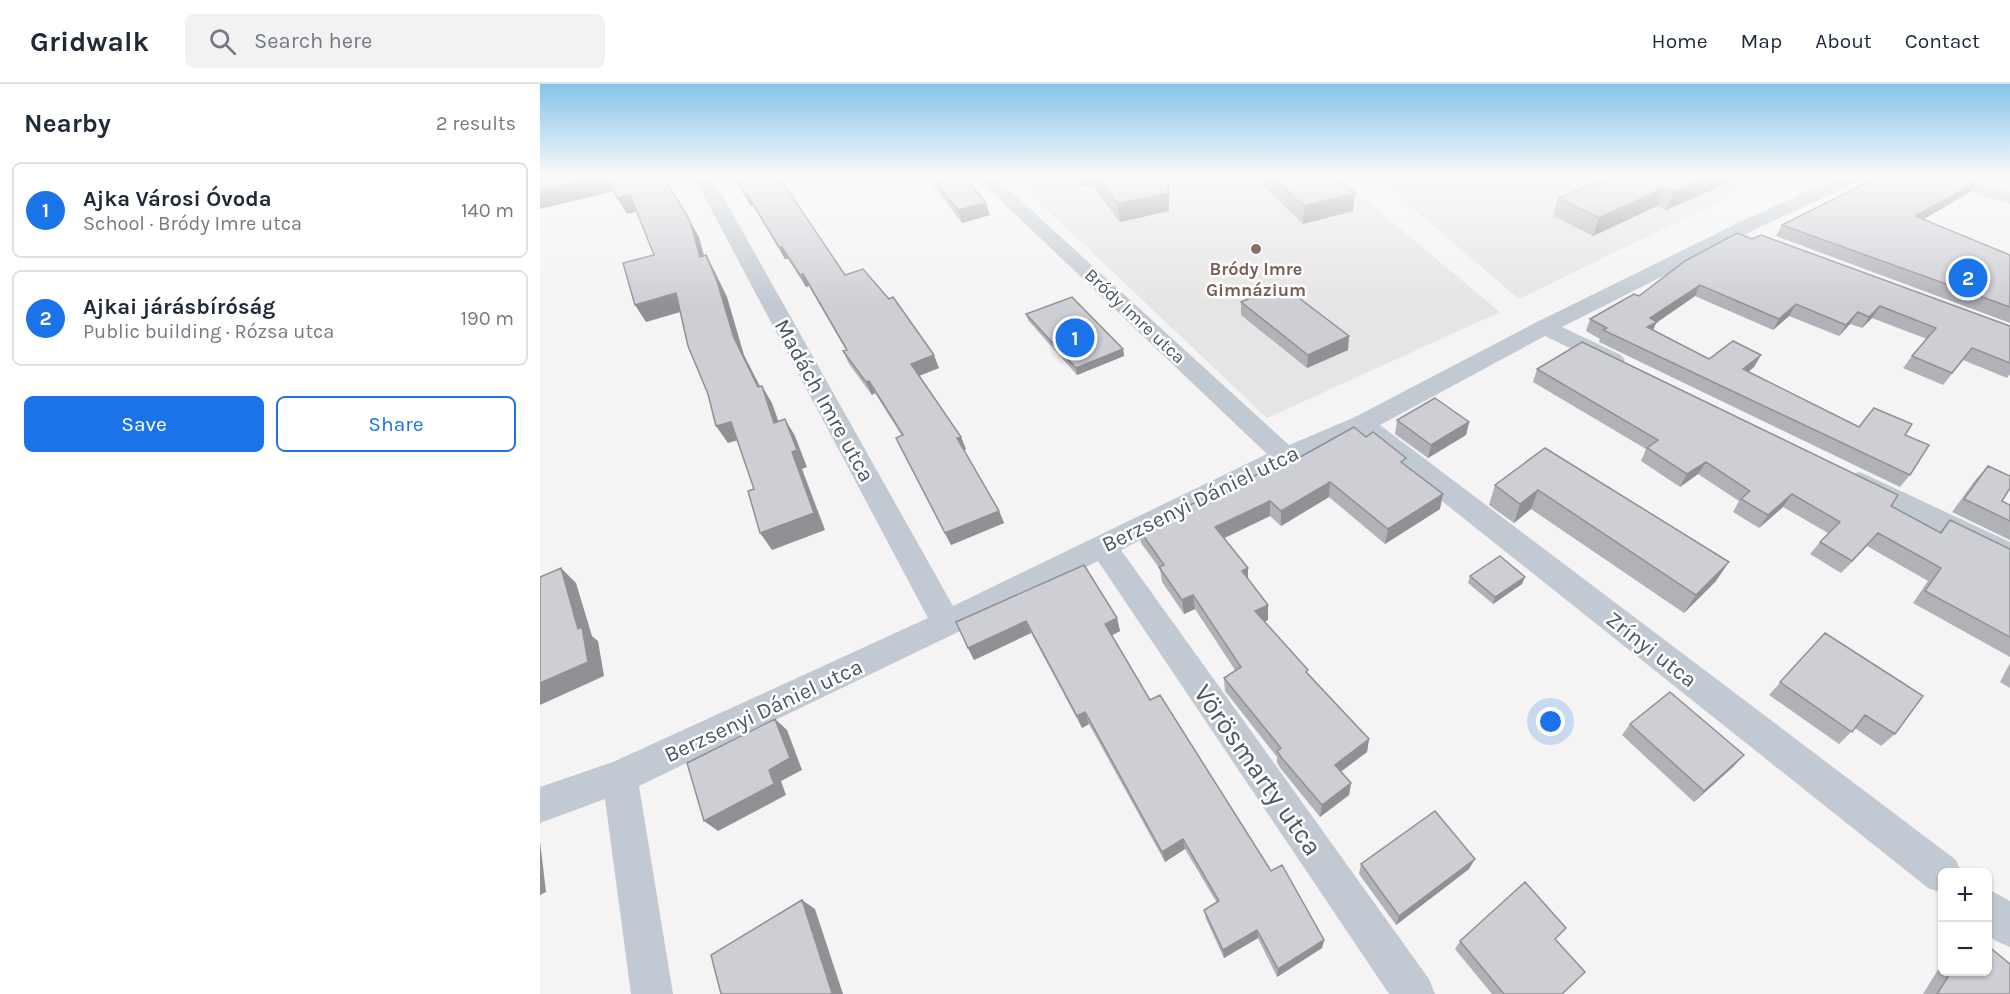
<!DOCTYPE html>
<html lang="en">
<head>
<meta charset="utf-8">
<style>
	body { margin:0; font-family:Karla,sans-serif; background:#f2f2f3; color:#1f2937 }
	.controls { position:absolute; right:18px; bottom:18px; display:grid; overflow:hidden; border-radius:9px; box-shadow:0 2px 4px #0004 }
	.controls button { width:54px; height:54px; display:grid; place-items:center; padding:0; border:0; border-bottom:2px solid #e0e1e3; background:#fff; color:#1f2937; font:30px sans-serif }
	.you { position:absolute; left:1011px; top:638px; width:21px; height:21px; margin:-15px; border:4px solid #fff; border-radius:50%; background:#1a73e8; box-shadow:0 0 0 9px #1a73e833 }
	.badge { display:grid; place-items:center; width:39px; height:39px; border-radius:50%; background:#1a73e8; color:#fff; font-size:20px; font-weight:700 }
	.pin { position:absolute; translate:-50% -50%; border:3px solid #fff; box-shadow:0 2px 6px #0006 }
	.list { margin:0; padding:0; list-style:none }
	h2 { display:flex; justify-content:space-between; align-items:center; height:78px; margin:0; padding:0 24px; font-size:26px }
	h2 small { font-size:20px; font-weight:400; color:#747a83 }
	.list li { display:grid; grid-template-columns:39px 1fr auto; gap:18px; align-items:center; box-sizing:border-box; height:96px; margin:0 12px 12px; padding:0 12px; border:2px solid #e0e1e3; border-radius:9px }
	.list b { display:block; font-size:22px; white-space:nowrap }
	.list p { margin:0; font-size:20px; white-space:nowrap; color:#747a83 }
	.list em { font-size:20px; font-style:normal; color:#747a83 }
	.actions { display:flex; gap:12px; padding:18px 24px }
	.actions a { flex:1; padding:14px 0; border:2px solid #1a73e8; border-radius:9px; text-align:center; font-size:21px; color:#1a73e8 }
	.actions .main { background:#1a73e8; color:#fff }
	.icon { flex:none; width:33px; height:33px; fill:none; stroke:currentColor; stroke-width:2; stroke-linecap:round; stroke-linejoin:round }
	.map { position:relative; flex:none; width:1470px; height:910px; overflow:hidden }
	header { display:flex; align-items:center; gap:36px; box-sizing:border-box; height:84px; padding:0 30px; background:#fff; border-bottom:2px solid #e0e1e3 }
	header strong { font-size:28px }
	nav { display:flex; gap:33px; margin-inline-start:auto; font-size:21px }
	.search { width:420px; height:54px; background:#f2f2f3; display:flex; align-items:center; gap:15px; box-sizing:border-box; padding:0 21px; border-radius:9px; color:#747a83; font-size:22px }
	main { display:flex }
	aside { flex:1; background:#fff }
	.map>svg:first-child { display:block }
	.education { fill:#e6e4e5 }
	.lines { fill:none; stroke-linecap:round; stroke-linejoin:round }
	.street { fill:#c1cad2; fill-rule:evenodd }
	.wall { fill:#b0b2b7 }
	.shaded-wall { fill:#909195 }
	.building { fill:#cdcfd5; stroke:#909195; stroke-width:1.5 }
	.education-dot { fill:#8d6e63; stroke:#fff; stroke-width:2 }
	.labels { text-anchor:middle; stroke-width:5; stroke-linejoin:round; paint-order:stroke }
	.far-education-label { font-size:18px; font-weight:bold; fill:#785e54; stroke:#fff }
	.far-street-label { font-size:18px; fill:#4a5661; stroke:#fff }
	.street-label { font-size:22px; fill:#4a5661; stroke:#fff }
	.near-street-label { font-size:27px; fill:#4a5661; stroke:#fff }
</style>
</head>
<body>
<header>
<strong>Gridwalk</strong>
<div class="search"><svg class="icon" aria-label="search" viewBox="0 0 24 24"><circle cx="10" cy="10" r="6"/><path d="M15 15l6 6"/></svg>Search here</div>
<nav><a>Home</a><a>Map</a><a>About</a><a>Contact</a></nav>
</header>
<main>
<aside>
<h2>Nearby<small>2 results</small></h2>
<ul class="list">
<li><span class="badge">1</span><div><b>Ajka Városi Óvoda</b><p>School · Bródy Imre utca</p></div><em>140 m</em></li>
<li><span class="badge">2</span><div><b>Ajkai járásbíróság</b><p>Public building · Rózsa utca</p></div><em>190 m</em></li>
</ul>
<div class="actions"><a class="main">Save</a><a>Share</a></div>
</aside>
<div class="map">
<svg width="1470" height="910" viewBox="0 0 1470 910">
	<rect width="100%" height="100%" fill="#f5f3f3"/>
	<!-- education -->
	<path class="education" d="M528 93H798L960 228 727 334 482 102Z
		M836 93H1230L979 215Z"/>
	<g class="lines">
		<!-- street -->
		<path class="street" d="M154 93H172L413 522 727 370 436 93H455L749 361 813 334 997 238 1202 137 1300 93H1323L1320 97 1216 145 1022 243 1081 271 1085 276 1081 281 1073 283 1065 281 1005 252 840 341 1416 776 1421 788H1402V809L1388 804 819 351 754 378 581 466 889 895 895 910H849L558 477 418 548 99 702 133 910H91L65 715 0 739V703L73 678 388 534Z
			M1394 93H1420L1470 109V120L1397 97Z
			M1320 388 1470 458V482L1311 404 1307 397 1311 390Z
			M1448 805 1470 817V863L1456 857 1448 850Z"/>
	</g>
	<!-- wall -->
	<path class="wall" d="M193 93H239L305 191 399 284 379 292 426 365 424 366 459 427 464 439 411 461 356 354 362 352 335 309 332 311 309 280 303 267 306 266 269 202 266 203 248 175H245L213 122H211Z
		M387 93H425L450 131 422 139Z
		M534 93H629V127L580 138 552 101 541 103Z
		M714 93H795L813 127 763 140Z
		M1072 93H1202L1126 126 1117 122 1053 152 1013 132 1018 114Z
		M1427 93H1459L1447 99Z
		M1436 99 1429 109 1382 135 1470 171V239L1236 152 1242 141Z
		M1212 155 1470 242V290L1467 294 1423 276 1403 301 1363 284 1372 272 1387 255 1332 234 1322 244 1310 240 1299 252 1249 232 1233 246 1155 212 1116 239 1113 246 1169 275 1221 271 1214 283 1208 288 1319 343 1365 351 1370 391 1360 403 1059 258 1060 255 1046 247 1050 235Z
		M701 218 808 266 767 284 701 231Z
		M486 230 583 265 584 272 537 291 488 236Z
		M997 285 1351 422 1399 448 1410 436 1470 465V573L1373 519 1388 497 1327 462 1301 489 1270 470 1280 458 1288 449 1243 423 1219 444 1193 428 1199 417 1158 390 1140 403 1101 377 1106 365 993 298Z
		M857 336 929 338 926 351 888 374 855 350Z
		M1005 364 1176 497 1144 529 991 425 974 439 949 421 955 401Z
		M865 381 900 425 845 460 789 413 741 442 730 432 684 454 708 494 728 536 724 537 768 589 829 655 827 668 801 688 811 699 809 711 780 733 741 685 737 679V673L685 607 684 594 695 586 655 525 644 530 622 498 620 485 601 459 598 444 681 411 744 382Z
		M1448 382 1462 417 1470 421V456L1412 428 1436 395Z
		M930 492 982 500 953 520 928 499Z
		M577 534 580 547 572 551 610 616 731 787 784 856 782 864 737 893 718 854 684 874 666 835 664 826 677 819 645 765 625 778 549 640 542 644 491 549 434 576 416 538Z
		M1285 549 1355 650 1341 662 1315 644 1299 660 1229 611Z
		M1470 579V604L1460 598Z
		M1090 640 1194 682 1154 718 1082 651Z
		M821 780 929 785 856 841 819 790Z
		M1015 855 1022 910H952L915 865 920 857Z
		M1402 879V888H1448L1470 910H1383Z"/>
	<!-- shaded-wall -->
	<path class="shaded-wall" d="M59 93H67L75 107 0 125V107Z
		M539 93H551L552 101 541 103Z
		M628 93H629V127L580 138 578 120Z
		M1169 93H1202L1126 126 1133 108Z
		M1452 93H1459L1447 99Z
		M1436 99 1429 109 1368 144 1375 132Z
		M1124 104 1117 122 1053 152 1059 134Z
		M815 109 813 127 763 140 764 122Z
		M207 110 213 122H211L205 111Z
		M90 111 100 127 87 130 77 114Z
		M446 119 450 131 422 139 418 126Z
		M150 137 159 153 169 190 160 173Z
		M239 163H242L248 175H245Z
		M166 171 175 188 187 213 204 271 228 318 222 302 232 319 245 356 234 339 194 254Z
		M263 190 269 202 266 203 260 191Z
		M1160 201 1155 212 1116 239 1112 249 1102 255 1110 234Z
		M136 209 147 226 106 238 95 221Z
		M1256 220 1249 232 1233 246 1239 235Z
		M1340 222 1332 234 1322 244 1329 233Z
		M1318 228 1310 240 1299 252 1306 241Z
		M809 252 808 266 767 284 768 271Z
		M583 265 584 272 537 291 536 284Z
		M394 271 399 284 376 293 371 280Z
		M1221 271 1214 283 1197 297 1203 285Z
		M329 297 335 309 332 311 326 298Z
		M245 335 255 352 267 383 262 385 285 446 232 466 220 449 252 368Z
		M191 338 202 355 188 359 176 342Z
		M929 338 926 351 888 374 891 361Z
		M421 353 426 365 422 367 417 354Z
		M1166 378 1158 390 1140 403 1147 390Z
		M790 398 789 413 741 442V427Z
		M998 406 991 425 974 439 980 420Z
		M903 410 900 425 845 460 848 445Z
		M1252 410 1243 423 1219 444 1228 431Z
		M730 417V432L676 458 675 443Z
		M459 427 464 439 411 461 405 449Z
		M1338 449 1327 462 1301 489 1312 477Z
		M1189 478 1176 497 1144 529 1156 511Z
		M21 484 36 499 52 552 58 557 64 592 0 621V599L38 545Z
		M708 484V499L702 487Z
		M985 493 982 500 953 520 955 513Z
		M653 511 655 525 644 530 642 516Z
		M728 521V536L716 542 715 527Z
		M577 534 580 547 569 553 565 540Z
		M486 537 491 549 434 576 428 564Z
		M545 628 549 640 542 644 537 632Z
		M235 635 247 646 262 686 241 697 246 711 178 747 164 737Z
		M829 655 827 668 793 693 795 681Z
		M1204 671 1194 682 1154 718 1164 707Z
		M811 699 809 711 780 733 782 721Z
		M643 755 645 765 625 778 622 768Z
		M0 757 6 808 0 811Z
		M935 775 929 785 856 841 859 832Z
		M262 816 275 825 303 910H291Z
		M717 846 718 854 684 874 683 866Z
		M784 856 782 864 737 893 738 885Z"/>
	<!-- building -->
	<path class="building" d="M0 93H59L0 107Z
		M66 93H124L150 137 160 173 166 171 177 197 194 254 218 303 222 302 234 339 245 335 257 366 252 368 274 429 220 449 208 407 214 405 191 338 176 342 168 310 148 262 136 209 95 221 83 179 114 171 90 111 77 114Z
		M194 93H239L305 191 323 185 349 215 353 213 394 271 371 280 421 353 417 354 459 427 405 449 356 354 363 351 329 297 326 298 303 267 307 266 263 190 260 191 242 163H239L207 110 205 111Z
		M392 93H425L446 119 418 126Z
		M557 93H628V109L578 120Z
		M732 93H795L815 109 764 122Z
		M1072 93H1169L1133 108 1124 104 1059 134 1018 114Z
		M1338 93H1418L1436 99 1375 132 1470 171V223L1242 141Z
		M1197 149 1212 155 1221 151 1470 242V279L1432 264 1412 289 1372 272 1396 244 1340 222 1329 233 1318 228 1306 241 1256 220 1239 235 1160 201 1110 234 1117 238 1107 243 1169 275 1193 257 1221 271 1203 285 1319 343 1334 324 1372 340 1365 351 1389 361 1370 391 1063 246 1067 244 1050 235 1094 210 1099 212 1145 177Z
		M742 201 809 252 768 271 701 218Z
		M532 213 583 265 536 284 486 230Z
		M1042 258 1358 411 1351 422 1401 449 1410 436 1470 465V553L1385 507 1401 484 1338 449 1312 477 1280 458 1300 438 1252 410 1228 431 1201 415 1210 407 1166 378 1147 390 1107 364 1118 356 997 285Z
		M895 314 929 338 891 361 857 336Z
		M814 343 826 353 833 348 866 374 861 378 903 410 848 445 790 398 741 427 730 417 675 443 708 484 702 487 728 521 715 527 768 586 766 588 829 655 795 681 811 699 782 721 741 673 737 667 741 664 684 594 701 583 653 511 642 516 619 483 624 481 598 444 679 408 681 411 739 378 744 382Z
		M1005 364 1189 478 1156 511 998 406 980 420 955 401Z
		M1448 382 1470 392V404L1462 417 1470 421V437L1424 415Z
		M960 472 985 493 955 513 930 492Z
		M544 481 577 534 565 540 610 616 620 611 731 787 742 781 784 856 738 885 717 846 683 866 664 826 679 817 643 755 622 768 545 628 537 632 486 537 428 564 416 538Z
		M21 484 38 545 42 543 48 578 0 599V493Z
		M1285 549 1383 612 1355 650 1325 631 1312 648 1240 598Z
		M1130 608 1204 671 1164 707 1090 640Z
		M235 635 250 674 229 686 234 700 164 737 147 679Z
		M895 727 935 775 859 832 821 780Z
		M985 798 1026 844 1015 855 1045 888 1022 910H964L920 857Z
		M262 816 292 909 291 910H181L171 871Z
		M1448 862 1470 880V910H1397L1411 888H1448Z"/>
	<!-- sky -->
	<linearGradient id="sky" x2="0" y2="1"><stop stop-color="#85c3ea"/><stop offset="0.42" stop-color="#fafafa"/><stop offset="1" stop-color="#fafafa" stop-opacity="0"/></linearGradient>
	<rect width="1470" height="220" fill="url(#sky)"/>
	<!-- markers -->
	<circle class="education-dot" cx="716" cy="165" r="6"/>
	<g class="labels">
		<!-- far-education labels -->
		<g class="far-education-label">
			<text x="716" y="191">Bródy Imre<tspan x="716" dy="21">Gimnázium</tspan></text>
		</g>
		<!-- far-street labels -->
		<g class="far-street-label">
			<text transform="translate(595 232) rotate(43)" y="6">Bródy Imre utca</text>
		</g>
		<!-- street labels -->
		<g class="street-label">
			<text transform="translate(285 316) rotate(61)" y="8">Madách Imre utca</text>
			<text transform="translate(660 414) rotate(-26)" y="8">Berzsenyi Dániel utca</text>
			<text transform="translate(1112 565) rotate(38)" y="8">Zrínyi utca</text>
			<text transform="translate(223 626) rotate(-25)" y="8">Berzsenyi Dániel utca</text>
		</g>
		<!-- near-street labels -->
		<g class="near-street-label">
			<text transform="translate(718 686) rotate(55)" y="9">Vörösmarty utca</text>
		</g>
	</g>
</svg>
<div class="controls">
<button>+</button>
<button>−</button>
</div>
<div class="you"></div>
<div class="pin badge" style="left:535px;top:254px">1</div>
<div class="pin badge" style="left:1428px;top:194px">2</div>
</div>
</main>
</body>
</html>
